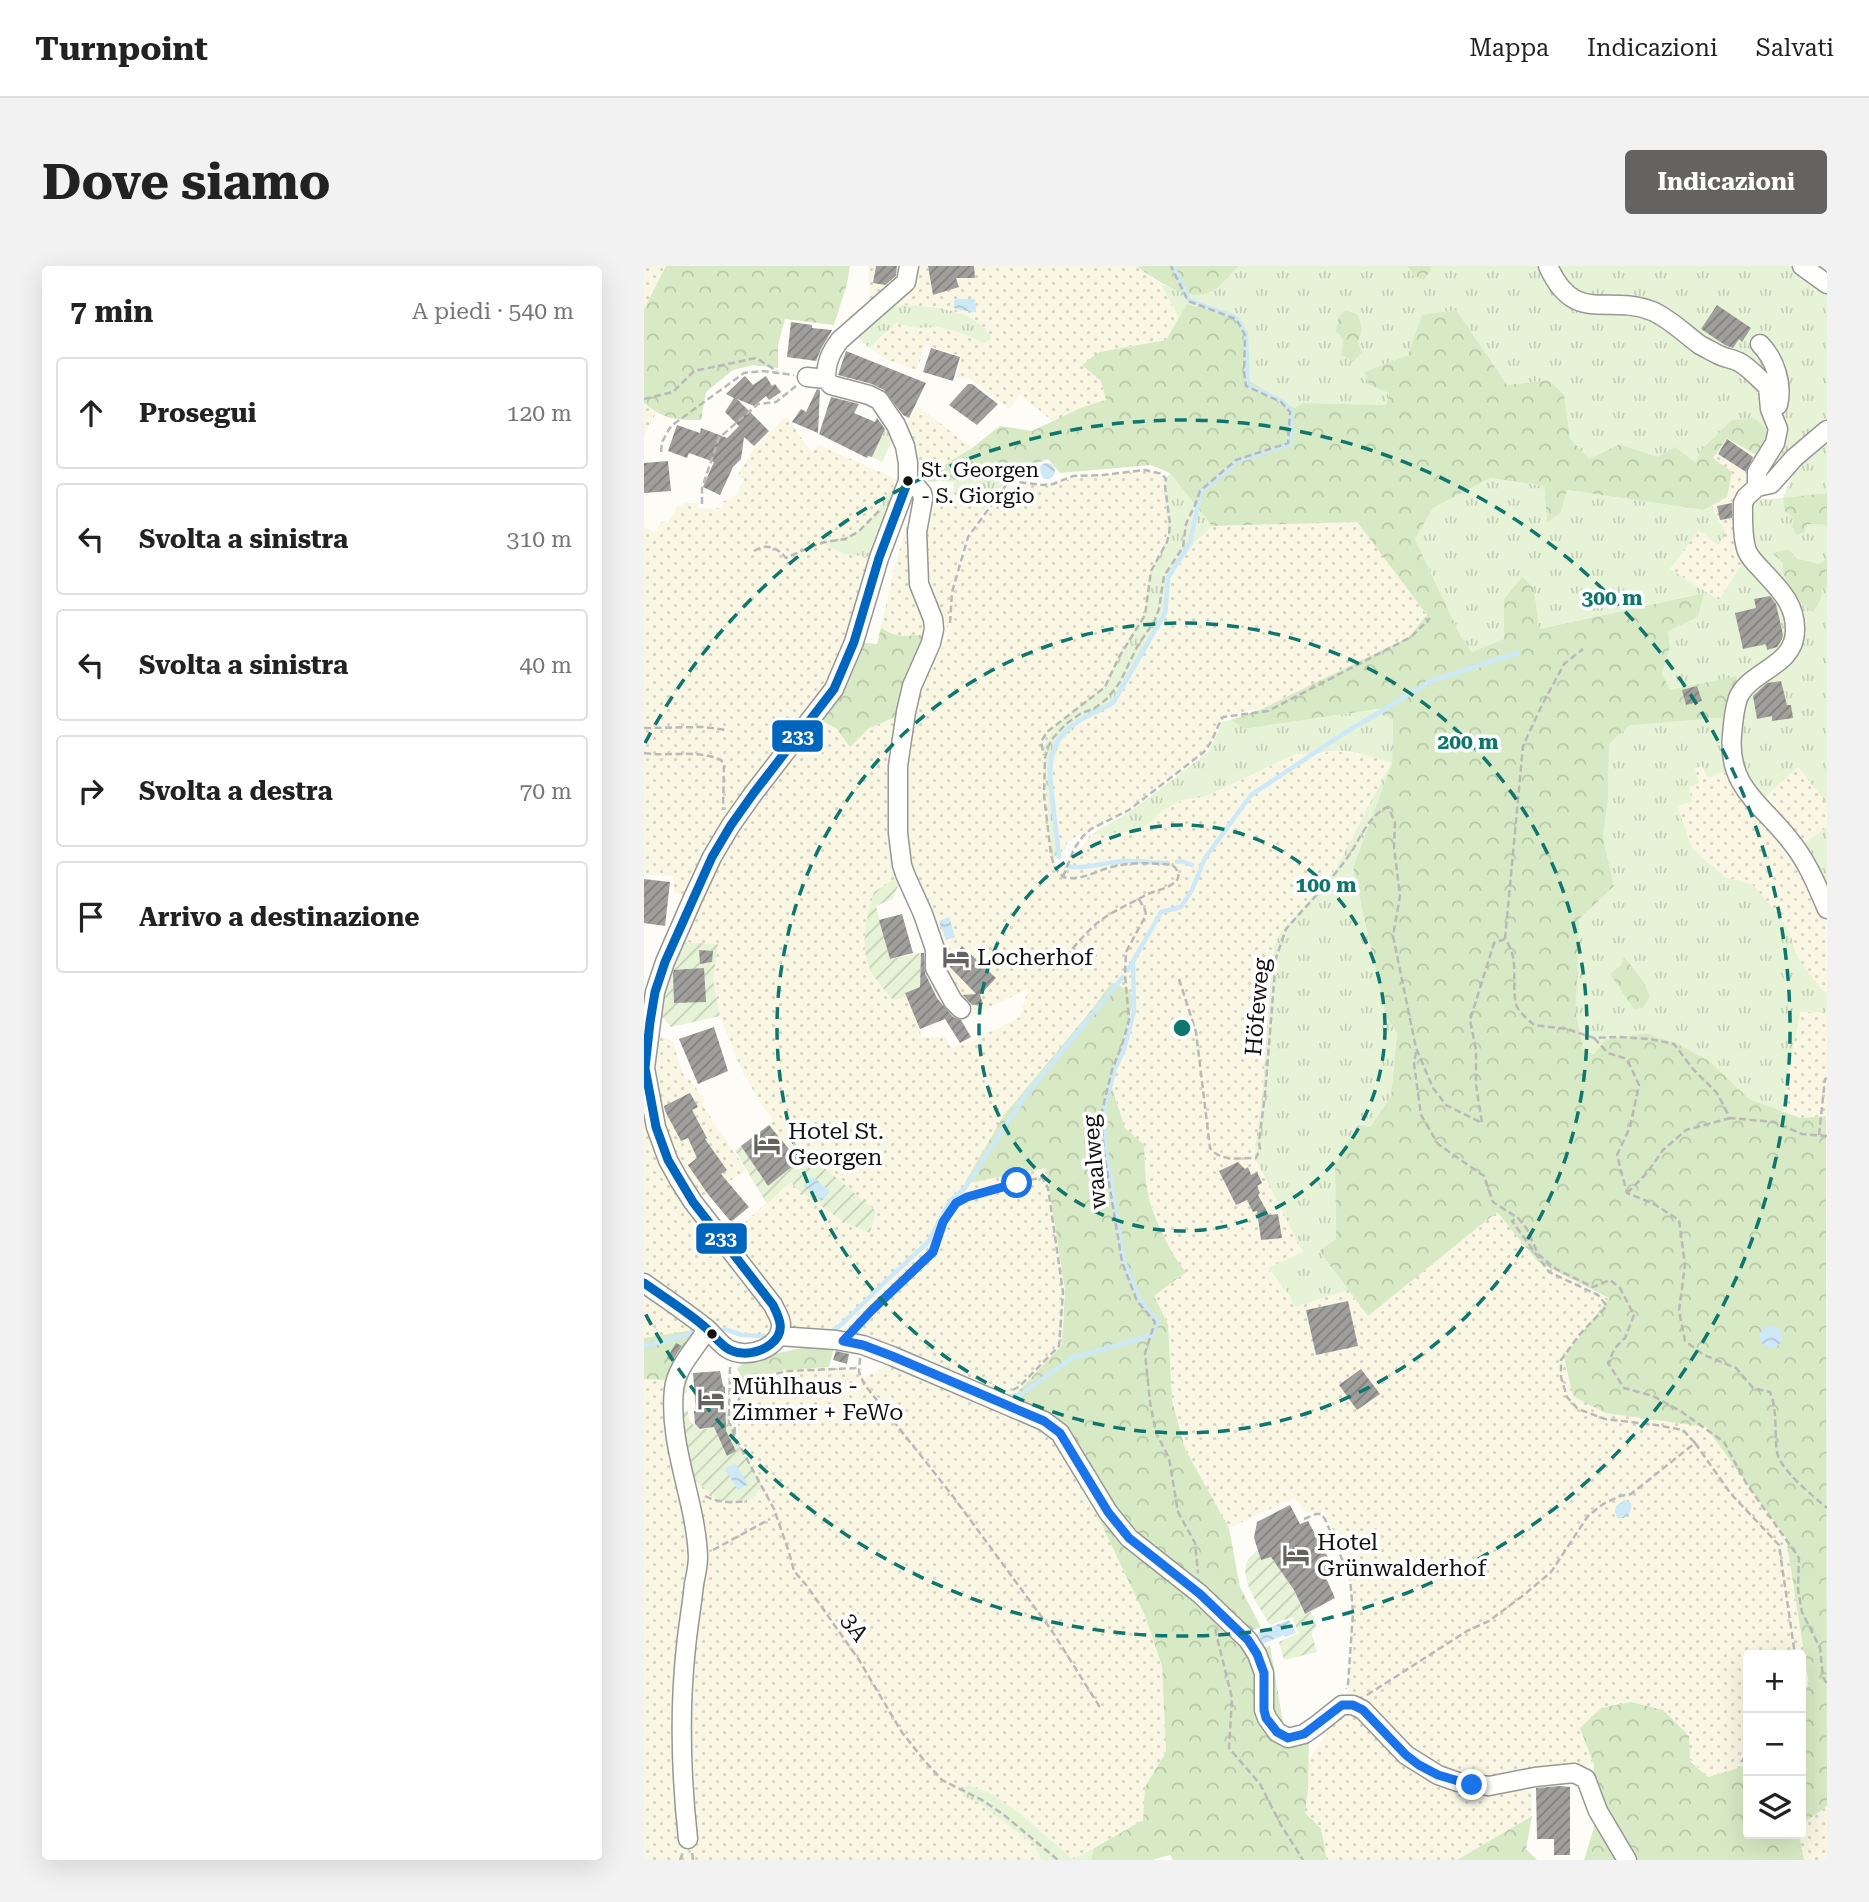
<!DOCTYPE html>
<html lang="it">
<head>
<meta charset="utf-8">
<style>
	body { margin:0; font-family:"Roboto Serif",serif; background:#f2f2f2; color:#222 }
	.controls { position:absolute; right:21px; bottom:21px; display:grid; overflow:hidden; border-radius:7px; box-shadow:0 7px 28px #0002 }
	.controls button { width:63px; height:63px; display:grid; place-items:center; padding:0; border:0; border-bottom:2px solid #e0e0e0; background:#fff; color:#222; font:35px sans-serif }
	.stop { position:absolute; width:21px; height:21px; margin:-16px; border:5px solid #1a73e8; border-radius:50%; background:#fff }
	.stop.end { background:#1a73e8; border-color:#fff; box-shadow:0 2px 7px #0008 }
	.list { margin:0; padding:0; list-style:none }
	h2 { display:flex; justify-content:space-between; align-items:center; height:91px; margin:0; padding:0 28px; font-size:30px }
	h2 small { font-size:23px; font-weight:400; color:#767676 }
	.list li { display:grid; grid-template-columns:46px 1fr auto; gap:21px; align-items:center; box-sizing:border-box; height:112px; margin:0 14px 14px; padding:0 14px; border:2px solid #e0e0e0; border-radius:7px }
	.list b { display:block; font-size:26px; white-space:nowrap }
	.list em { font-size:23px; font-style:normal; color:#767676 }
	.icon { flex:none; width:38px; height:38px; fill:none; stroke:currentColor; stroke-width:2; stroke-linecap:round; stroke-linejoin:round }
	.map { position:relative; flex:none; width:1183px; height:1594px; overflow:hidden; border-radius:7px }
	header { display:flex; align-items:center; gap:42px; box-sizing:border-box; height:98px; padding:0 35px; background:#fff; border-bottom:2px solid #e0e0e0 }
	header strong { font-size:33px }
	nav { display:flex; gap:38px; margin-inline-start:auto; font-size:24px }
	.intro { display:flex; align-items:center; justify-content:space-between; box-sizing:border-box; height:168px; padding:0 42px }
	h1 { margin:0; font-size:49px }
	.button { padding:18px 32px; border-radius:7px; background:#646362; color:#fff; font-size:24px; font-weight:700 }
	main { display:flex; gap:42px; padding:0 42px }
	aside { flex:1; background:#fff; border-radius:7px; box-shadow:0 7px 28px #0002 }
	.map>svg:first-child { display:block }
	.farmland { fill:url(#farmland-dots); fill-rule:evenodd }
	.grass { fill:url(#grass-tufts) }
	.forest { fill:url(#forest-crowns) }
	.garden { fill:url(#garden-furrows) }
	.water { fill:url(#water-waves) }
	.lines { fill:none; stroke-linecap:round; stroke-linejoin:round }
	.stream { stroke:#cde8f7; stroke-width:4.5 }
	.building { fill:url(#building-hatch) }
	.minor-casing { stroke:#979795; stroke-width:21 }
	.path { stroke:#b9b9b8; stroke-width:2.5; stroke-dasharray:7 3.5; stroke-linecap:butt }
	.minor { stroke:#fffffe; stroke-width:18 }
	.bus-1-casing { stroke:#fff; stroke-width:14 }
	.bus-1 { stroke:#0065bd; stroke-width:9 }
	.route { stroke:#1a73e8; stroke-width:9 }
	.ring { fill:none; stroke:#0f766e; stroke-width:3.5; stroke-dasharray:12 9 }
	.bus-dot { fill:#111; stroke:#fff; stroke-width:2.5 }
	.labels { text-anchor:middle; stroke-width:7; stroke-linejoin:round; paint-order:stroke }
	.bus-label { font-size:21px; fill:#111; stroke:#fff; text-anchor:start }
	.poi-label { font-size:23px; fill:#111; stroke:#fff; text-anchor:start }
	.street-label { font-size:23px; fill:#111; stroke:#fff }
	.centre { fill:#0f766e; stroke:#fff; stroke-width:3.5 }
	.ring-label { font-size:21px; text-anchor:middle; font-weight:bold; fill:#0f766e; stroke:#fff; stroke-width:7; stroke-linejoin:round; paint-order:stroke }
	.line-badge { stroke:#fff; stroke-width:2.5 }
	.badge-label { font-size:19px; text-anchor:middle; font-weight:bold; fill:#fff }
</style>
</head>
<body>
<header>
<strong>Turnpoint</strong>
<nav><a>Mappa</a><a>Indicazioni</a><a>Salvati</a></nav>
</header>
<div class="intro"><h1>Dove siamo</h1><a class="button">Indicazioni</a></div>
<main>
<aside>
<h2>7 min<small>A piedi · 540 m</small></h2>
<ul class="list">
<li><svg class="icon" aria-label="ahead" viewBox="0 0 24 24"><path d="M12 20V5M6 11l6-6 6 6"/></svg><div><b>Prosegui</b></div><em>120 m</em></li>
<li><svg class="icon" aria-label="left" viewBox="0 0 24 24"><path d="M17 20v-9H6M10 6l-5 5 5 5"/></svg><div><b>Svolta a sinistra</b></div><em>310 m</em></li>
<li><svg class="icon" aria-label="left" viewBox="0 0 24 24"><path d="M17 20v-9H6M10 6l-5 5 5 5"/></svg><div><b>Svolta a sinistra</b></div><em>40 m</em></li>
<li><svg class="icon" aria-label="right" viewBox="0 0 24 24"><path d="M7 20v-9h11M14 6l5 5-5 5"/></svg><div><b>Svolta a destra</b></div><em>70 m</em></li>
<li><svg class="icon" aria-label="arrive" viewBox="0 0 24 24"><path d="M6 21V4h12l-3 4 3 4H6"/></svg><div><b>Arrivo a destinazione</b></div></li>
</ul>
</aside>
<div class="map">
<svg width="1183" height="1594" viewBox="0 0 1183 1594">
	<defs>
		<pattern id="farmland-dots" width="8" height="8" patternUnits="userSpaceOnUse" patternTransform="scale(1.75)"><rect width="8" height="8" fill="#f9f7e4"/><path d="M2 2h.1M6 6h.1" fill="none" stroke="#d4d3c3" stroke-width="1.8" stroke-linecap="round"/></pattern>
		<pattern id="grass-tufts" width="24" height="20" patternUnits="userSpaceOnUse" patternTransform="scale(1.75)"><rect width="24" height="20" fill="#e7f3d7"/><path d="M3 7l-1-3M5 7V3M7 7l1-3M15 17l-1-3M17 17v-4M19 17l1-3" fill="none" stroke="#c5cfb8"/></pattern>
		<pattern id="forest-crowns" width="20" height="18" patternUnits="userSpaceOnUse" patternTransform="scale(1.75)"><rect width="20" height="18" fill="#d8eac5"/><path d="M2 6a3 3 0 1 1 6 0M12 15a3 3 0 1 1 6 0" fill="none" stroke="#b8c8a8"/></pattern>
		<pattern id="garden-furrows" width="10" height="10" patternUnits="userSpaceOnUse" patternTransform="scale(1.75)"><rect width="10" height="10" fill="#e7f3d7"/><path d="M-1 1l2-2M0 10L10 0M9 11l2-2" fill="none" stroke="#c5cfb8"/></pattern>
		<pattern id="water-waves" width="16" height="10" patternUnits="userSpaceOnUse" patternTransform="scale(1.75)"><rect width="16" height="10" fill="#cde8f7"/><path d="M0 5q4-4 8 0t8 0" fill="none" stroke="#afc6d3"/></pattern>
		<pattern id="building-hatch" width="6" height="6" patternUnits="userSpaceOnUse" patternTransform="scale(1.75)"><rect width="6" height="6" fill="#a19f9c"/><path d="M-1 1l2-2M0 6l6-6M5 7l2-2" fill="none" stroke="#82807e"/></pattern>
	</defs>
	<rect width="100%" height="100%" fill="#fdfcf7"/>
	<!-- farmland -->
	<path class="farmland" d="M0 0H22L0 43Z
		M224 0H493L517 18 535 52 522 74 455 86 439 99 457 115 462 134 439 141 410 156 376 129 365 143 325 112H312L318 90 281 79 273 104 242 93 225 82 252 57 271 62 294 61 314 66 340 77 348 72 337 59 315 47 293 41 260 39 239 41 226 38Z
		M0 137 12 147 0 170Z
		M274 140 328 182 283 210 271 208 257 167Z
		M142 150 168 187 175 179 257 215 247 222 231 248 214 265 202 271 178 276 199 288 226 291 194 396 172 432 126 489 85 548 169 451 192 462 224 463 262 446 271 423 300 379 307 358 309 326 325 272 366 216 399 220 409 219 429 212 501 205 510 206 521 213 520 220 524 258 522 276 506 305 500 348 475 389 460 420 411 460 399 482 408 592 418 603 434 587 446 569 482 566 502 559 521 543 541 533 560 531 654 487 668 490 688 485 730 490 748 497 692 603 637 666 630 680 627 706 618 832 610 890 660 986 624 1003 646 1030 650 1041 704 1024 724 1050 853 946 894 996 965 1033 920 1091 961 1147 1062 1161 1142 1272 1165 1419 1157 1429V1389H1104V1494L1098 1501 1064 1511 987 1436 958 1442 936 1462 950 1499 887 1508 888 1550 813 1594H683L677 1562 660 1547 664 1523 663 1496 703 1438 709 1366 707 1311 693 1273 680 1246 662 1247 650 1232 585 1262 541 1183 528 1134 524 1058 510 1030 542 1006 534 997 517 967 503 925 500 880 481 862 468 822 489 736 469 716 360 849 321 918 402 902 421 1024 418 1079 369 1131 214 1074 147 1069 143 1052 89 980 101 956 147 915 153 923 179 942 169 893 164 888 150 890 125 859 128 852 119 841 100 809 90 786 76 750 69 713 74 678 36 676 49 632 30 627V610L0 608V261L12 266 16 257 19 256 24 257 34 240 42 237H53L55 243 78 242 79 235 86 234 87 231 92 229 100 213 93 210 110 183ZM258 611 287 687V717L295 735 300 733 309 758 384 723 376 751 322 778 307 781 300 770 277 772 276 763 263 731 249 734 226 641Z
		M1084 171 1114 190 1096 265 1097 299 1075 334 1026 303 1055 263 1082 267 1067 240 1083 231 1069 192Z
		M309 225 323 231 340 244 322 271 318 284 307 326 305 358 298 378 275 413 288 381 276 291 286 233 290 229 297 226Z
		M713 256 783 349 765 371 620 442 579 450 565 479 559 486 484 543 424 575 418 592 408 526V510L411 491 418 475 439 454 471 438 524 346 526 312 551 276 568 260Z
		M263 260 272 263 288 368 253 370 244 367 237 361 251 299Z
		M1059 500 1085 504 1109 542 1154 501 1183 538V561L1151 584 1182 648 1183 727 1177 723 1153 691 1146 667 1134 648 1109 620 1081 612 1048 582 1032 540 1048 536 1045 521 1050 503Z
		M1156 745 1183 746V853L1182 850 1156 852 1138 846Z
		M12 768 28 775 41 813H45L61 834 57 837 103 905 49 936 8 842 9 783Z
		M0 827 7 865 127 1052 126 1064 121 1068H107L68 1060 0 1012Z
		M0 1026 41 1057 49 1064 0 1072Z
		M248 1097 399 1162 424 1187 501 1350 518 1400 522 1486 502 1521 499 1554 429 1593 379 1550 322 1519 319 1530 335 1536 391 1579 397 1594H0V1113L22 1114 29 1145 118 1220 94 1169V1142L101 1117 140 1104 185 1101 209 1105 221 1111Z
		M1183 1540V1594H1160L1155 1568H1157V1559Z"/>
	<!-- grass -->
	<path class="grass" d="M595 0H1183V227L1139 233 1162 258 1183 259V538L1154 501 1109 542 1085 504 1064 512 1058 500 1051 503 1055 517 1045 521 1048 536 1033 540 1048 582 1081 611 1109 619 1134 648 1146 667 1153 691 1177 723 1183 727V746H1156L1138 846 1105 833 1032 777 1002 767 962 773 951 788 939 783 932 746 934 652 970 620 959 571 964 533 965 478 1025 424 1018 406 1026 381 1024 364 1054 351 1059 327 894 363 890 322 860 333 861 373 828 386 817 371 771 273 789 242 846 212 900 220 903 256 917 246 923 224 1060 244 1067 240 1082 267 1074 280 1055 264 1026 303 1075 334 1097 299 1096 265 1104 238 1110 234 1139 232 1153 196 1125 211 1114 190 1088 154 1052 198 1014 191 976 178 945 193 925 173 920 128 904 114 863 119 764 89 720 106 725 119 745 126 742 139 661 137 650 142 606 115 604 65 543 38 535 52 517 18C563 33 560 34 595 0Z
		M260 39C286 40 316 42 337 59 341 63 345 68 348 72L340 77 314 66 294 61 271 62 252 57 225 82 210 66 239 41Z
		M241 161 249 174 238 196 228 191Z
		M368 207 340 244 323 231 309 225 310 216H304L302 214 359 210Z
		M526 207 568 260 551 276 526 312 524 346 471 438 439 454 418 475 411 492 408 510 411 548 418 592H408L399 482 411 460 460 420 475 389 500 348 506 305 522 276 524 267 520 220 521 213Z
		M257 215 226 291 199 288 177 276 202 271 214 265 231 248 247 222Z
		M734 443 749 453 748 497 709 601 742 749 753 768 747 830 726 861 691 898 692 973 675 985 704 1024 650 1041 646 1030 624 1002 659 986 610 890 618 832 627 706 630 680 637 666 692 603 747 497C732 491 704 483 687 485 672 487 671 491 654 487L560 531 541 533 521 543 503 559 482 566 446 569 486 546 564 486 579 455 587 454 600 463Z
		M1183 561V653L1151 584Z
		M322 1519 345 1526 379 1550 429 1593 450 1582 447 1594H397L391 1579 335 1537 319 1530Z"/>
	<!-- forest -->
	<path class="forest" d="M22 0H206L203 18 190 59 141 53 134 79V102L109 99 89 104 62 126 57 154C31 154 21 154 0 137V43Z
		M493 0H595C587 7 579 18 570 24 547 39 511 14 493 0Z
		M764 0H787V3L780 14 770 11Z
		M543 38 592 51 604 65 606 115 650 142 660 137 742 139 745 127 725 119 720 106 764 89 778 49 812 44 863 119 904 114 920 128 926 173 945 193 976 178 1014 191 1031 181 1052 197 1057 184 1088 154 1110 152 1127 167 1114 190 1083 172 1069 192 1088 206 1083 231 1060 244 923 224 917 246 903 257 900 220 846 212 789 242 771 273 817 371 828 386 860 373V333L878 311 890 322 895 363 1060 327 1054 351 1024 365 1026 381 1018 407 1026 424 1093 410 1084 451 986 459 965 478 964 533 959 571 970 620 935 653 932 746 939 783 950 788 962 773 1002 767 1032 777 1065 795 1105 833 1156 852 1182 850 1183 1540 1157 1559V1429L1165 1419 1142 1272 1062 1161 961 1147 929 1130 920 1091 965 1032 894 996 853 946 724 1050 675 985 692 973 691 898 714 859 726 861 747 830 753 768 742 750 709 601 748 497 749 454 734 443 600 463 587 454 620 442 765 371 783 349 713 256 568 260 526 207 507 199 416 207 404 193 359 210 283 216V210L328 182 356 160 388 165 439 141 462 134 457 115 438 99 455 86 522 74Z
		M702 44 714 49 718 63 714 76 718 86 709 96 697 89 699 73 692 65 695 50Z
		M1183 227V259L1163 258 1161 266 1152 269 1148 260 1150 252 1141 245 1139 232Z
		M1144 283 1154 293 1175 298 1183 292V321L1178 323 1177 333 1169 346 1148 330 1139 307V297L1128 287Z
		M237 361C251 374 270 369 288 368L262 446 224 463 206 481 192 462 169 451 210 376 233 378Z
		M980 691 999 715 1006 730 999 742 990 743 966 708 977 699Z
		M468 716 486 725 489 736 468 822 481 862 500 879C501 894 501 909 503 923 508 949 525 986 542 1006L510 1030 524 1058 528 1134 541 1183 585 1262 596 1321 617 1361 607 1365 617 1382 626 1380 642 1474H665L664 1523 661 1547 677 1562 683 1594H529L526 1589 508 1594H447L450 1582 499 1554 501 1521 522 1486 518 1400 501 1350 424 1187 369 1131 418 1079 421 1024 402 902 320 918 360 849 448 743Z
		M49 1064 53 1074 22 1114 0 1113V1072Z
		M166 1080 190 1081 185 1101 140 1104 101 1117 93 1103 99 1097 115 1096 130 1088Z
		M987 1436 1019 1444 1045 1470 1046 1495 1064 1511 1098 1501 1104 1494V1568H1155L1160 1594H940L950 1561V1499L936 1462 957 1442Z
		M888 1550 882 1583 893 1594H813Z"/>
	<!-- garden -->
	<path class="garden" d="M254 611 258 621 254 620 248 633 232 640 246 693 277 687 276 721 261 727 263 731 249 734C242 725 231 714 226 703 215 677 223 651 230 626Z
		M36 676 74 678 69 713 76 750 27 761 18 751 22 712Z
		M97 880 124 920 154 895 150 890 157 886 164 888 232 945 226 967 200 956 153 923 147 916 123 938 91 884Z
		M56 1075 62 1079 45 1103 43 1127 36 1128V1146L44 1145C43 1156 49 1157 57 1164L81 1159 82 1140 91 1171 118 1219 109 1233 76 1235 39 1204 31 1168 30 1122 43 1091Z
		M614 1284 617 1294 627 1291 650 1324 660 1348 667 1346 673 1361 669 1363 668 1369 673 1386 640 1394 635 1376 655 1367 648 1351 626 1359C617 1343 595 1314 603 1296 605 1291 610 1288 614 1284Z"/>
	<!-- water -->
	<path class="water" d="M314 33H331L332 46 314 44 310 42V34Z
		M395 205a8 8 0 1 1 16 0a8 8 0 1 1-16 0Z
		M305 651 311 671 302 674 295 655Z
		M168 910 186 925 178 935 160 920Z
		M1116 1071a11 11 0 1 1 22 0a11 11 0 1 1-22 0Z
		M91 1197 104 1218 94 1224 81 1203Z
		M981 1234 987 1237C988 1244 986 1247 980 1252H973L971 1246 972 1240Z
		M645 1354 652 1367 641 1371 640 1369 618 1378 614 1366Z"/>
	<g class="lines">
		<!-- stream -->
		<path class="stream" d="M415 591 406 511 407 491 414 474 426 461 438 453 469 437 521 347 524 312 546 276 557 226 593 195 646 178 648 145 638 135 603 119 602 69 593 52 545 34 529 0
			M533 596 537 595 548 599
			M423 600C441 604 465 595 484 595 498 595 510 597 524 597
			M484 704 517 646 537 641 548 624 561 592 607 529 696 470 787 415 873 387
			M80 1063 98 1069 120 1070
			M186 1067 198 1058 242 1015 284 976 306 935 321 922 381 830 479 711
			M0 1080 51 1067
			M360 1131 376 1129 428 1092 509 1069 513 1055 496 1034 480 996 462 885 459 849 470 804 480 784 490 745 489 696"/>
	</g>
	<!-- building -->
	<path class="building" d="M232 0H253L252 10 241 19 229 17Z
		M284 0H330L331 12H312L315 21 289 29Z
		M1073 39 1107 62 1098 76 1095 73 1089 82 1081 79 1057 63Z
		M147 56 168 59V62L188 64 177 83 172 95 143 91Z
		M287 82 316 91 309 115 279 106Z
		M202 85 282 117 265 152 259 149 240 124 228 118 194 109Z
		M101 110 109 119 122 110 128 120 131 118 137 126 125 134 122 130 110 140 93 133 125 165 110 180 100 171 97 193 89 201 76 229 59 221 70 196 45 187 43 192 24 185 33 159 56 167 57 162 83 172 95 160 81 146 90 132 82 128Z
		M324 118H328L354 138 333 159 305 139Z
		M173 123 176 124 174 167 148 156 157 143 162 146Z
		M187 131 215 138 210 147 231 156 233 152 241 163 228 191 224 190 223 192 175 168Z
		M1083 173 1109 191 1102 206 1074 188Z
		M24 195 27 225 0 227V197Z
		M1088 237V252L1076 254 1073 240Z
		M1126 330 1132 338 1139 369 1138 373 1133 381 1123 384 1122 378 1099 383 1091 347 1112 342 1110 333Z
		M1137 415 1143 439H1147L1149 452 1128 455V450L1113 453 1109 430 1123 417Z
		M1053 420 1058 435 1042 439 1038 424Z
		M0 613 26 616 21 660 0 657Z
		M258 648 269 687 246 693 235 654Z
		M318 680 352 712 336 729 339 738 328 739 319 729 332 728 303 698Z
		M55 684 69 685 68 696 56 698Z
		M277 687H280L281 707 293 732 309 751 317 754 327 771 316 777 301 753 276 763 261 727 276 721Z
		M60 702 62 736 30 737 29 708 30 704Z
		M70 761 84 805 54 818 35 773Z
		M46 827 54 841 48 844 63 872 61 873 83 904 77 908 105 941 87 956 63 927 44 899 53 892 44 872 37 875 21 845 20 840Z
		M125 859 155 895 124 920 97 880Z
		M594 896 601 903 604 901 607 909 613 906 618 917 613 920 616 927 614 929 625 949 634 948 638 972 617 974 613 945 609 946 603 934 592 939 575 905Z
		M704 1035 714 1080 672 1089 662 1044Z
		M32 1077 38 1080 28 1095 23 1092Z
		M192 1085 205 1088 203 1098 189 1094Z
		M717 1103 736 1128 713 1144 695 1119Z
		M76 1105 79 1120 81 1121 82 1165 92 1185 83 1190 70 1161 56 1163 51 1158 50 1145H52L49 1107Z
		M646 1239 656 1258 664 1255 692 1306 682 1312 691 1332 661 1348 650 1324 627 1291 617 1294 610 1272 613 1256Z
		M916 1520 926 1521V1589H910V1573H893L892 1522Z"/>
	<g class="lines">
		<defs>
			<path id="minor" d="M904 0C931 60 962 27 1008 45 1025 52 1041 68 1056 79 1062 82 1069 86 1075 89 1081 92 1089 93 1095 96 1106 102 1115 113 1124 121L1126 143 1134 163 1131 177 1113 206V221
				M1158 0 1183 18
				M1116 78C1131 93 1139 118 1134 139
				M182 113C182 97 186 87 196 74L262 16 265 0
				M1183 164 1150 192 1127 218 1113 221 1102 231 1099 237C1099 253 1098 271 1103 285 1106 292 1111 297 1116 302 1134 322 1152 337 1151 365 1151 400 1105 405 1094 432 1090 444 1089 456 1088 469 1083 523 1120 539 1148 577 1164 597 1173 620 1183 643
				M264 215 272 220 278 227 279 233 273 266 275 318 289 353 290 363 287 377 268 420 262 446 254 500V567L258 599 261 608 279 648 291 683V702L309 735 317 743
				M0 1017C21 1032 42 1046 62 1062 70 1069 77 1080 86 1084 105 1093 137 1082 137 1059 137 1052 132 1046 129 1039L49 936 35 914 24 894 12 861 1 802 11 726 21 696 49 632 68 591 87 559 109 528 190 423 210 376 235 292 264 215V197L261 180 252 159 235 134 225 129 187 119 182 113 163 111
				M135 1070 192 1074 219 1079 248 1090 400 1155 416 1167 464 1246 485 1272 556 1328 604 1374 613 1388 620 1407V1444L623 1452 633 1466 644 1472 660 1468 673 1459 698 1439H709L719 1444 762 1489 794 1509 814 1516 845 1520 891 1511 930 1507 942 1513 954 1545 983 1594
				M44 1573C37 1509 35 1445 42 1381 44 1360 48 1339 50 1318 52 1309 54 1300 54 1291 52 1234 24 1180 30 1123 33 1099 52 1083 63 1063"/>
		</defs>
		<!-- minor casing -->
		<use href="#minor" class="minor-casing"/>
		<!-- path -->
		<path class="path" d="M0 133 29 126 50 105 112 92 133 105
			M17 186 18 176 27 160 100 107 118 105 150 109
			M365 215 399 219 409 218 429 210 459 209 501 204 518 208 522 213 521 220 526 258 525 268 523 276 507 305 501 349 475 391 461 421 403 466 397 476 400 489
			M58 238V222L75 172 114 138 132 136 152 120
			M110 285C122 277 133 281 142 292L164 282 181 276 201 273 214 266 236 244
			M306 357 308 326 324 271 365 215 378 208
			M0 462 59 461 83 464
			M0 487C26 491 53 483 77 494L80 499 79 544
			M419 611 430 583 439 570 447 563 485 544 560 486C569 476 572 462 579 451L624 445 767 371 786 352
			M495 633 501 644 502 649 482 686 481 709 485 754 478 779 468 804 457 849 460 886 478 996 493 1035 511 1056 501 1087 506 1136 512 1167 525 1192 534 1246 551 1277 554 1307
			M861 673 879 480 898 439 920 398 939 383
			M422 691C431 679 441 668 452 658 466 646 484 639 500 630 509 625 523 623 530 617 538 611 534 603 528 599 510 597 490 596 472 600 454 603 438 616 419 611L411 602 407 589 400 529 401 492 404 481 409 472 422 458 436 448 451 442 464 432 476 416 494 379 510 356 515 343 520 310 539 281 542 258 551 239 556 225 592 194 644 177 646 146 637 136 602 120 600 106 601 69 592 53 544 35 527 0
			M535 713 552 766 566 882C576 896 596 892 612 892L616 883 615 876 621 828 632 692 642 663C662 640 685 617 703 592 716 575 723 550 744 541L751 556 750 581 756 630 749 670 772 782 789 822 802 839 838 857 832 819V784L826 754 850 677 861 673C876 692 867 716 872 738 874 746 884 753 890 759L923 763 950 772 974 771 1006 773 1030 778 1049 803 1073 827 1086 852 1130 856 1158 868 1183 870
			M950 772 964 787 983 793 995 819 986 861 973 889 983 927 1010 938 1035 954 1041 999 1035 1045 1041 1075 1060 1089 1092 1102 1109 1122 1126 1126C1134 1145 1130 1166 1133 1186 1136 1204 1169 1230 1183 1242
			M772 786 770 798 777 849 794 878 840 910 849 936 874 952 883 963 894 988 912 1003 949 1021 966 1014 976 1022 990 1049 981 1072 971 1082 964 1097 980 1122 1009 1130 1038 1146 1080 1176 1102 1217 1155 1292 1154 1323 1158 1346 1176 1382 1179 1411 1183 1418
			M1175 869 1181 813 1183 812
			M983 927 1003 907 1019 884 1042 864 1086 852
			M211 1062 289 986 299 956 312 937 323 931 398 911 404 922 419 1026 415 1080 376 1120 369 1124
			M216 1092 215 1106 220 1118 308 1229 408 1365 457 1443
			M86 1101 85 1155 91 1171 130 1243 145 1286 150 1305 163 1320 215 1394 257 1465 279 1493 298 1514 338 1534 360 1549 414 1594
			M91 1168 90 1145 100 1121 126 1109 144 1105 215 1102
			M1051 1177 1087 1228 1135 1279 1151 1389
			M61 1230C75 1237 87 1237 103 1235
			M660 1253 672 1248H677L681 1253 706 1312 709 1347 704 1418 702 1423
			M69 1284 126 1253
			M571 1363 588 1432 585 1482 616 1518 637 1559 659 1594
			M723 1429 823 1365 845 1355 881 1328 907 1306 944 1250 959 1238 976 1230 987 1228 1051 1177 1039 1164 1012 1159 961 1153 934 1143 923 1131 917 1111V1094L936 1068 963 1040 954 1029 905 1006 868 955 874 952
			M1097 1496 1104 1488
			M48 1587 49 1594
			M36 1594 39 1586"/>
		<!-- minor -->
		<use href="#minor" class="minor"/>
		<defs>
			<path id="bus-1" d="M0 1017C21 1032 43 1045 62 1062 70 1069 76 1079 86 1084 99 1090 116 1087 127 1078 142 1066 136 1053 129 1039L49 936 24 894 12 861 1 802 6 756 11 726 21 696 68 591 87 559 109 528 190 423 210 376 235 292 264 215"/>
		</defs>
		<!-- bus-1 casing -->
		<use href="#bus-1" class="bus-1-casing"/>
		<!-- bus-1 -->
		<use href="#bus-1" class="bus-1"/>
	</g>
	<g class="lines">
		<!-- route -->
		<path class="route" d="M373 917 323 931 312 937 299 956 289 986 227 1045 199 1075 219 1079 248 1090 400 1155 416 1167 464 1246 485 1272 556 1328 604 1374 613 1388 620 1407V1444L622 1452 633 1466 644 1472 660 1468 698 1439H709L719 1444 762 1489 775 1499 794 1509 828 1519"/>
	</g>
	<!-- distance rings -->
	<g class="ring">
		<circle cx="538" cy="762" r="203"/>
		<circle cx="538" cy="762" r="405"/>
		<path d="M1 477A608 608 0 1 1 1 1047"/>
	</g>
	<!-- icons -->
	<defs>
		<symbol id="hotel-bare" viewBox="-9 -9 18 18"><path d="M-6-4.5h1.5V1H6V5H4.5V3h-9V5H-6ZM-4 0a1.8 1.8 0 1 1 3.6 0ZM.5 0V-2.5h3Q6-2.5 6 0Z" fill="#646362" stroke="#fff" stroke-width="2.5" paint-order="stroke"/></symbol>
	</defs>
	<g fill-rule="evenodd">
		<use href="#hotel-bare" x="293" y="672" width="38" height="38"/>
		<use href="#hotel-bare" x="104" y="859" width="38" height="38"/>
		<use href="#hotel-bare" x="48" y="1114" width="38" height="38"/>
		<use href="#hotel-bare" x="633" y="1270" width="38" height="38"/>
	</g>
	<!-- markers -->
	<g class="bus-dot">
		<circle cx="264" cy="215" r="6"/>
		<circle cx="68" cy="1068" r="6"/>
	</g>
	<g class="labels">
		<!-- bus labels -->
		<g class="bus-label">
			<text x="277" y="211">St. Georgen<tspan x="277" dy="26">- S. Giorgio</tspan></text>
		</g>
		<!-- poi labels -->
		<g class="poi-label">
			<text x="333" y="699">Locherhof</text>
			<text x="144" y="873">Hotel St.<tspan x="144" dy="26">Georgen</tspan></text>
			<text x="88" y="1128">Mühlhaus -<tspan x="88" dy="26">Zimmer + FeWo</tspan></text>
			<text x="673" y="1284">Hotel<tspan x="673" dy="26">Grünwalderhof</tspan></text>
		</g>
		<!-- street labels -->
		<g class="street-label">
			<text transform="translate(613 741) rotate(-85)" y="8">Höfeweg</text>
			<text transform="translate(450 896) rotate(-95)" y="8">waalweg</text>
			<text transform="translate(211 1361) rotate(55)" y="8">3A</text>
		</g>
	</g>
	<circle cx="538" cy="762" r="10" class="centre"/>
	<g class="ring-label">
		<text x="968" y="339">300 m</text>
		<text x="824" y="483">200 m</text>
		<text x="682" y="626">100 m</text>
	</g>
	<g class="line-badge">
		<rect x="127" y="453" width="53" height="34" rx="7" fill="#0065bd"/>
		<rect x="51" y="956" width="53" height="33" rx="7" fill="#0065bd"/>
	</g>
	<g class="badge-label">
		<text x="154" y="477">233</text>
		<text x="77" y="979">233</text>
	</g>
</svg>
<div class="controls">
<button>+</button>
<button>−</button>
<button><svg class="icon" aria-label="layers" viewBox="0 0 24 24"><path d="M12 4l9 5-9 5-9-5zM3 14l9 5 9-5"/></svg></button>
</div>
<div class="stop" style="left:373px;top:917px"></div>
<div class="stop end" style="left:828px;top:1519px"></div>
</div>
</main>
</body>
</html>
